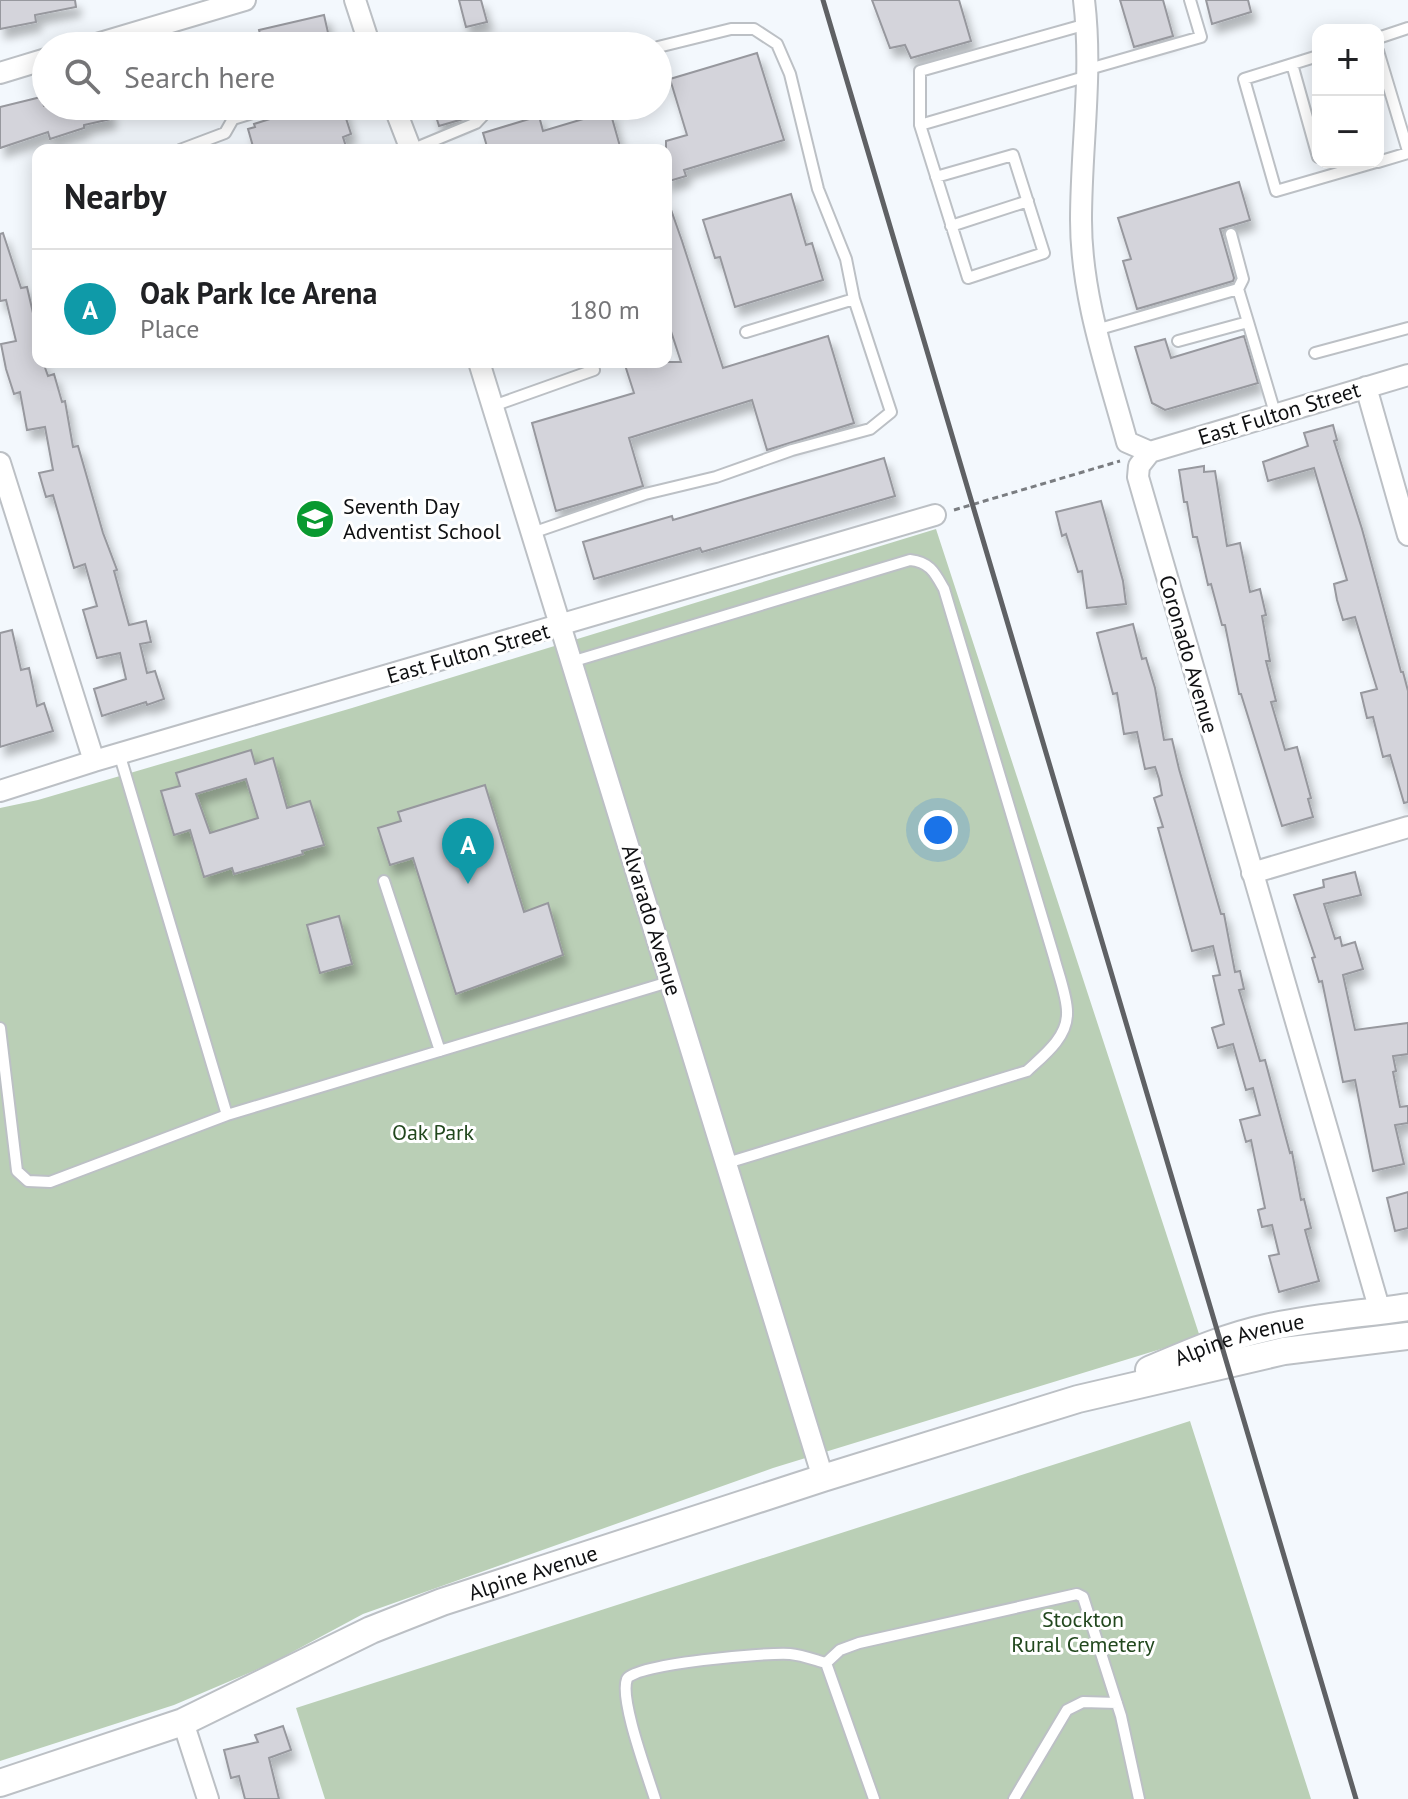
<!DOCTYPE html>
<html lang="en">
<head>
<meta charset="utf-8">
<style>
	body { margin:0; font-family:"PT Sans",sans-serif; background:#f2f2f2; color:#202124 }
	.controls { position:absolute; right:24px; top:24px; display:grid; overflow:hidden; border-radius:16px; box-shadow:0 4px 20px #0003 }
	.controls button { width:72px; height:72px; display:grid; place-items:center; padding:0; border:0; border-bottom:2px solid #e0e0e0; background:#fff; color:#202124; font:40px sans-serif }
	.you { position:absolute; left:938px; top:830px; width:28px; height:28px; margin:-20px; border:6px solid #fff; border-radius:50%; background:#1a73e8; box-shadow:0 0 0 12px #1a73e833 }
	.badge { display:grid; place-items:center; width:52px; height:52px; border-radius:50%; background:#0f766e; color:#fff; font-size:26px; font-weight:700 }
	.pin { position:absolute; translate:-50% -66px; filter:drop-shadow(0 2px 4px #0008) }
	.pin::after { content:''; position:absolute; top:42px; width:28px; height:24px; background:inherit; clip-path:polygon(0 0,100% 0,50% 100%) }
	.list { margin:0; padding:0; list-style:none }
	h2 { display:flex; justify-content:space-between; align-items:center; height:104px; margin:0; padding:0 32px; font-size:34px }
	h2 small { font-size:26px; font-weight:400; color:#757577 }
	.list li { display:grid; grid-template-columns:52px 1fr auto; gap:24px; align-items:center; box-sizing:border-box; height:120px; padding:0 32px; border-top:2px solid #e0e0e0 }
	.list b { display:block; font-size:30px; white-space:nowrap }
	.list p { margin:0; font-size:26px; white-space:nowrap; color:#757577 }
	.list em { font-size:26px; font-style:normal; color:#757577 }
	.icon { flex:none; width:44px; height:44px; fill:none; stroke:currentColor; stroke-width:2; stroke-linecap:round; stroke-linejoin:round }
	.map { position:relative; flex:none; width:1408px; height:1799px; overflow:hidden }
	.search { position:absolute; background:#fff; box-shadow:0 4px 20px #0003; left:32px; top:32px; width:640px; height:88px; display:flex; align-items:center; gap:20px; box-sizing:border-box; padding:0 28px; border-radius:44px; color:#757577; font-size:30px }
	.panel { position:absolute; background:#fff; box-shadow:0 4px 20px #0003; left:32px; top:144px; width:640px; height:224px; border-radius:16px }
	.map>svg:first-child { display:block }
	.green { fill:#bacfb6 }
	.building { fill:#d4d4db; stroke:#97989e; stroke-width:2; fill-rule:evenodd; filter:url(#shadow) }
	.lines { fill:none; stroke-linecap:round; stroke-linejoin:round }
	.service-casing { stroke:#bcc0c5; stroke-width:14 }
	.minor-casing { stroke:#bcc0c5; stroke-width:24 }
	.tertiary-casing { stroke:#bcc0c5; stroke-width:30 }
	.path { stroke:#7a7d81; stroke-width:3; stroke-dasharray:6 4; stroke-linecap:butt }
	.service { stroke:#fff; stroke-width:10 }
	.minor { stroke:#fff; stroke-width:20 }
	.tertiary { stroke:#fff; stroke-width:26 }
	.rail { stroke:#5f6164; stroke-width:5 }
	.labels { text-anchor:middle; stroke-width:6; stroke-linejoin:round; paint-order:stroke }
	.street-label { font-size:22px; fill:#0f1012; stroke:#fff }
	.poi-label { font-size:22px; fill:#0f1012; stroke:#fff; text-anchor:start }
	.park-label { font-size:22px; fill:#22481e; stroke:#fff }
</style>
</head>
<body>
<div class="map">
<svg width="1408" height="1799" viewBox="0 0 1408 1799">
	<defs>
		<filter id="shadow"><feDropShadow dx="5" dy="9" stdDeviation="4" flood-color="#0004"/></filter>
	</defs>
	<rect width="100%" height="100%" fill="#f3f8fd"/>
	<!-- green -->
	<path class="green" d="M936 529 1200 1337 773 1468 363 1614 270 1664 174 1705 0 1761V808L38 800 352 708Z
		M1190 1421 1311 1799H325L296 1708Z"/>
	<!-- building -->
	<path class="building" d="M0 0H75L76 7 35 15 36 22 0 29Z
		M459 0H481L487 22 466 27Z
		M872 0H959L971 41 911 58 905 45 890 48Z
		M1120 0H1163L1173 36 1134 47Z
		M1206 0H1248L1251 12 1212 24Z
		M324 15 331 46H263L259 30Z
		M757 53 784 140 684 170 686 176 666 182V141L687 135 670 79Z
		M41 97 44 106H108L111 119 84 125V128L50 139 48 132 0 148V107Z
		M311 106H342L351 134 343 137 347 150H254L248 129 255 127 254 124Z
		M436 106H459L463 119 439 126 434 110 437 109Z
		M610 111 621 150H488L483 133 539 116 543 131Z
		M1239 182 1250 220 1220 229 1234 278 1233 281 1137 309 1123 261 1131 259 1118 218Z
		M791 194 806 245 812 243 823 280 735 307 720 257 715 258 703 220Z
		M666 204H669L682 241 723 368 828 336 854 423 767 450 752 400 629 438 643 486 556 511 532 423 634 393 624 362H681L666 316Z
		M3 233 21 288 27 287 33 313 35 312 38 362H43L48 376 54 374 62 402 65 401 73 447 78 446 103 533 117 570 114 571 129 625 146 621 151 642 140 644 147 673 155 671 164 699 147 705 146 702 102 716 94 689 126 679 120 653 97 658 83 610 97 606 85 564 74 568 53 495 46 497 39 473 53 470 45 427 27 430 20 392 14 394 6 369 1 344 16 341 6 300 0 301V234Z
		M1244 336 1258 383 1165 410 1152 403 1135 347 1165 339 1171 358Z
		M1333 425 1337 440 1334 441 1362 529 1401 672H1403L1408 691V802L1404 803 1390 755 1383 757 1373 717 1367 718 1361 693 1377 689 1355 617 1343 620 1337 600 1334 584 1347 580 1314 468 1268 481 1263 462 1308 446 1304 433Z
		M884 458 895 496 702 552 700 548 594 579 583 542 672 516 673 520Z
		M1204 466V472L1215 471 1227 546 1240 543 1250 592 1260 589 1266 615 1262 616 1270 661H1266L1276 701 1271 702 1285 750 1297 747 1311 798 1308 799 1313 817 1282 826 1241 694H1239L1225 625H1222L1211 584 1208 585 1197 537H1193L1187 502H1184L1179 470Z
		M1101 501 1123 581 1126 604 1087 608 1082 571 1078 572 1066 534 1062 536 1056 512Z
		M1133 624 1142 659 1146 658 1155 688 1164 740 1172 739 1179 769 1221 914H1224L1235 972 1240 971 1244 989 1239 990 1260 1061 1265 1060 1290 1153 1292 1152 1301 1200 1304 1199 1311 1228 1305 1230 1319 1281 1279 1292 1269 1256 1279 1254 1272 1225 1262 1227 1258 1210 1265 1208 1251 1140 1246 1142 1240 1120 1260 1115 1253 1088 1246 1090 1233 1044 1218 1048 1212 1028 1224 1024 1213 976 1220 975 1213 946 1192 951 1158 828 1163 827 1154 798 1162 795 1159 779 1155 767 1145 769 1137 732 1124 734 1117 693 1113 694 1097 633Z
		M12 630 21 670 29 668 37 706 44 703 53 731 0 747V633Z
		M251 750 255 764 273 758 287 808 310 801 324 845 302 851 303 854 234 874 232 868 204 877 190 830 174 835 161 791 180 786 176 773ZM246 779 258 818 210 833 196 794Z
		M485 785 524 912 548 903 563 955 456 994 413 858 390 865 378 828 401 821 398 812Z
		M1355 872 1361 895 1324 904 1335 939 1340 937 1342 946 1355 942 1363 969 1343 975 1355 1030 1408 1023V1054L1393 1056 1396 1071 1393 1072 1400 1107 1408 1106V1123L1395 1125 1404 1164 1373 1171 1355 1080 1343 1082 1322 981 1319 982 1312 958 1315 957 1294 895 1324 887 1323 880Z
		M339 916 352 964 320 973 307 925Z
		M1408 1192V1228L1395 1231 1387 1198Z
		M283 1726 291 1750 269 1758 279 1799H245L239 1776 231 1778 224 1750 258 1742 255 1735Z"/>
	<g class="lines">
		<defs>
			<path id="service" d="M1378 38 1408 28
				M1378 51 1408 151
				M1318 56 1244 79 1276 191 1376 162
				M1292 64 1318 157
				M1089 69 1201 37 1190 0
				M920 125 1088 76
				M180 150 225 133 233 119 276 106
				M411 150 476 123 492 106
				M1378 162 1408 153
				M936 177 1013 155 1044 253 968 278 920 125V71L1087 24
				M951 226 1028 201
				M1231 234 1243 279 1238 289
				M1248 322 1275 413
				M1096 330 1238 289 1248 322 1178 341
				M746 332 854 299
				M1315 353 1408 328
				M493 406 594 370
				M532 533 645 494 716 477 792 450 870 429 891 412 854 299 846 259 818 189 790 74 777 44 754 29H731L658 47
				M571 662 910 560C930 562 935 573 944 589L1054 957C1058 973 1068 999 1067 1014 1067 1038 1043 1056 1027 1071L727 1163
				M119 753 227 1115 672 981
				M384 881 440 1051
				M0 1028 17 1171 28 1181 50 1182 227 1115
				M826 1663 874 1799
				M655 1799C648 1776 619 1699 627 1679 633 1664 769 1652 790 1654 802 1655 815 1660 826 1663L840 1650 859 1643 1077 1594 1083 1597 1121 1716 1139 1799
				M1014 1799 1067 1710 1083 1702 1117 1703"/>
			<path id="minor" d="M355 0 370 46
				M1084 0C1093 74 1081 146 1081 220 1081 296 1107 369 1127 442L1150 452
				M90 46 245 0
				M0 73 46 59
				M394 106 411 150
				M479 362 823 1478
				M1366 387 1408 535
				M1150 452 1139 466 1138 477 1380 1311
				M1150 452 1408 375
				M0 463 94 761
				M0 791 94 761 935 515
				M1252 873 1408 827
				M183 1722 208 1799"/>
			<g id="tertiary">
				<path id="s1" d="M1149 1370C1187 1354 1225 1337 1266 1328 1313 1317 1361 1314 1408 1307"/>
				<path id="s2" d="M0 1783 183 1722 371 1630 442 1602 823 1478 1078 1399 1284 1351 1408 1336"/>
			</g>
		</defs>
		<!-- service casing -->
		<use href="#service" class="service-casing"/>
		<!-- minor casing -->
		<use href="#minor" class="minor-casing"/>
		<!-- tertiary casing -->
		<use href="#tertiary" class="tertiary-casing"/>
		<!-- path -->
		<path class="path" d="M954 510 1120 461"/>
		<!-- service -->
		<use href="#service" class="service"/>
		<!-- minor -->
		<use href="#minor" class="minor"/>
		<!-- tertiary -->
		<use href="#tertiary" class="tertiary"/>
		<!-- rail -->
		<path class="rail" d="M823 0 1356 1799"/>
	</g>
	<!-- icons -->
	<defs>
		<symbol id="school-disc" viewBox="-11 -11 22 22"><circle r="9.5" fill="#099930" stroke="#fff"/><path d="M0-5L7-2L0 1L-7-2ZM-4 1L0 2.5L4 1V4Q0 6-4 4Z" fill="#fff"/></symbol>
	</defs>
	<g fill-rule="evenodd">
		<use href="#school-disc" x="293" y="497" width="44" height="44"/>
	</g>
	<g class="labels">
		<!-- street labels -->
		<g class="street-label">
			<text transform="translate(1279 413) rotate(-17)" y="8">East Fulton Street</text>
			<text transform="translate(468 653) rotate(-16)" y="8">East Fulton Street</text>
			<text transform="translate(1189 654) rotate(74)" y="8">Coronado Avenue</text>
			<text transform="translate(652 920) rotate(73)" y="8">Alvarado Avenue</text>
			<text dy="8" stroke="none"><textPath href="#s1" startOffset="96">Alpine Avenue</textPath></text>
			<text dy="8" stroke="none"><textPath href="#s2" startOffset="574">Alpine Avenue</textPath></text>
		</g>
		<!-- poi labels -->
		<g class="poi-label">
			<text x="343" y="514">Seventh Day<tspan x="343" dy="25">Adventist School</tspan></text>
		</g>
		<!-- park labels -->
		<g class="park-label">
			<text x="433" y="1140">Oak Park</text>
			<text x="1083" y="1627">Stockton<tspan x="1083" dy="25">Rural Cemetery</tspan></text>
		</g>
	</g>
</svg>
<div class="controls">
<button>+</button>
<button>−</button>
</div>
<div class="you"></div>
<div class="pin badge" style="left:468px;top:884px;background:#0f9aa8">A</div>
<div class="search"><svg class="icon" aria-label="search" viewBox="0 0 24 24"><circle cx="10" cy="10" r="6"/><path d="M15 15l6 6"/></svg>Search here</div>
<section class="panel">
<h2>Nearby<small></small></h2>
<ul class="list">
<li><span class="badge" style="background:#0f9aa8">A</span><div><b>Oak Park Ice Arena</b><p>Place</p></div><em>180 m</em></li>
</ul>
</section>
</div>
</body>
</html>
